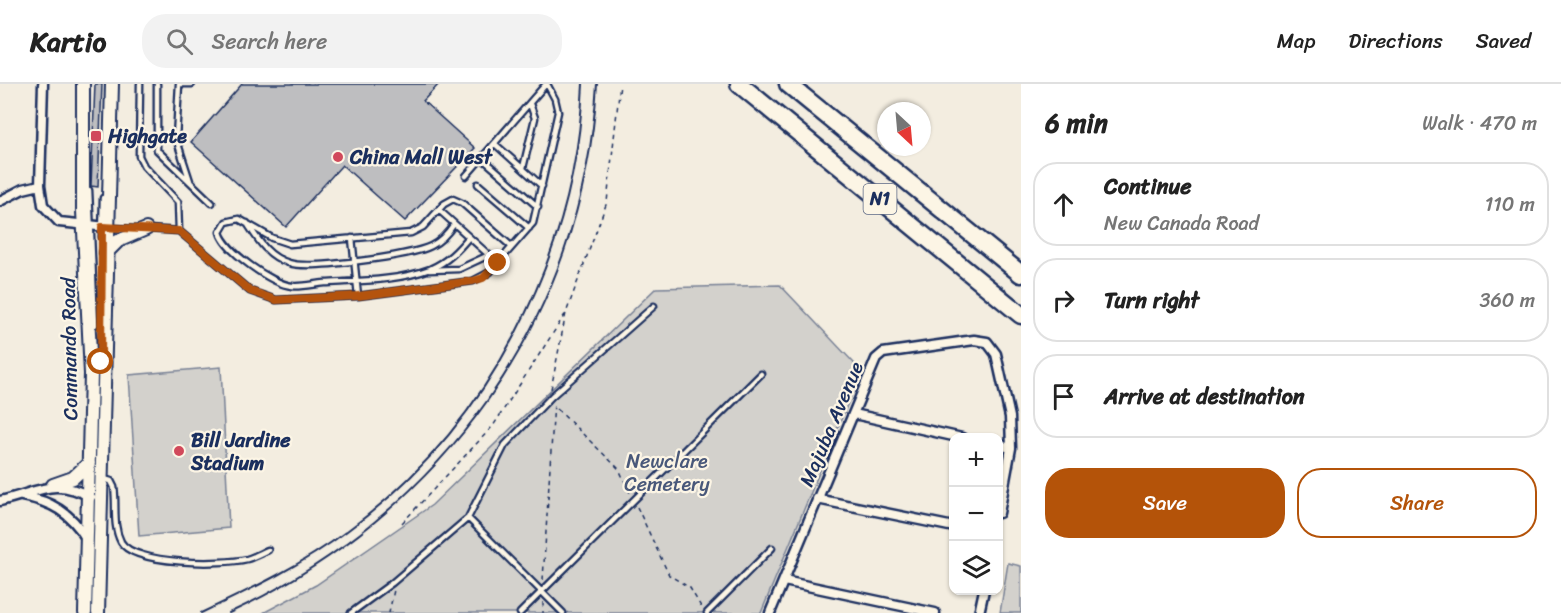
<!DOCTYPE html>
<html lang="en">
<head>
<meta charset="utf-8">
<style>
	body { margin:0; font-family:Sriracha,sans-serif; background:#f2f2f2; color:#222 }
	.controls { position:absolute; right:18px; bottom:18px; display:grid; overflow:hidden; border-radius:12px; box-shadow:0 2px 4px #0004 }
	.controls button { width:54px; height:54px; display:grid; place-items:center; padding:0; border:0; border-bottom:2px solid #e0e0e0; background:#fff; color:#222; font:30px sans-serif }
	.compass { position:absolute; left:877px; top:18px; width:54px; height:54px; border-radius:50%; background:#fff; box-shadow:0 2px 4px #0004; rotate:154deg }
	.stop { position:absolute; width:18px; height:18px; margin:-14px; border:4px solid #b45309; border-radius:50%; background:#fff }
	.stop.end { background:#b45309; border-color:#fff; box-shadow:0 2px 6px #0008 }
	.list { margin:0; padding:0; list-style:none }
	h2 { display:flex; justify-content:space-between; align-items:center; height:78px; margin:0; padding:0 24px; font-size:26px }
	h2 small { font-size:20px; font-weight:400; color:#767676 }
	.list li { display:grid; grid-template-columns:39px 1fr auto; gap:18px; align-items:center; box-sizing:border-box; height:84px; margin:0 12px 12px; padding:0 12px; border:2px solid #e0e0e0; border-radius:24px }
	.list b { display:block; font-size:22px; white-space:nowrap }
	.list p { margin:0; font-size:20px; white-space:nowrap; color:#767676 }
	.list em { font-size:20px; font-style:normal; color:#767676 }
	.actions { display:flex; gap:12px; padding:18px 24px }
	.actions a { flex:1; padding:14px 0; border:2px solid #b45309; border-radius:24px; text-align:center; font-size:21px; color:#b45309 }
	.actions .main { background:#b45309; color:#fff }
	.icon { flex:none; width:33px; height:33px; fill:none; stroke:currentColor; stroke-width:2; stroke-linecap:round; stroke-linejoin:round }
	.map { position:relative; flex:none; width:1021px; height:529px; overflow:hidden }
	header { display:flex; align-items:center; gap:36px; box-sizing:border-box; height:84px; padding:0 30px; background:#fff; border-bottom:2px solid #e0e0e0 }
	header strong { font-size:28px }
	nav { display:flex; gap:33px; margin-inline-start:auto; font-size:21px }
	.search { width:420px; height:54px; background:#f2f2f2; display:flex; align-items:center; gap:15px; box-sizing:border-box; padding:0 21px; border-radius:24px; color:#767676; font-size:22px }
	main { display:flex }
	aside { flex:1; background:#fff }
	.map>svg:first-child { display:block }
	.green { fill:#d3d1cc; stroke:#778095; stroke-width:1.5 }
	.building { fill:#bebec0; stroke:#1b2f5e; stroke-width:1.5 }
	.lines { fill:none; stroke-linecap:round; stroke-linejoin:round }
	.lane-casing { stroke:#1b2f5e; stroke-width:9 }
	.street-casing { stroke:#1b2f5e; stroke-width:13 }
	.secondary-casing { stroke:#1b2f5e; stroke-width:16 }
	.highway-casing { stroke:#1b2f5e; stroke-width:21 }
	.path { stroke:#1b2f5e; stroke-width:1.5; stroke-dasharray:4.5 4.5; stroke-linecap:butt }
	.lane { stroke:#fcf5e5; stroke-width:4.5 }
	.street { stroke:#fcf5e5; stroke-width:8 }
	.secondary { stroke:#fcf5e5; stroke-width:12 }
	.highway { stroke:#fcf5e5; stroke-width:16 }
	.rail { stroke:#1b2f5e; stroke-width:2 }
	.route { stroke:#b45309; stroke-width:8 }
	.poi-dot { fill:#d1495b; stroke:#fcf5e5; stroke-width:2 }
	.labels { text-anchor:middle; stroke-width:4.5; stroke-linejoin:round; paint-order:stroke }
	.shield { fill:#fcf5e5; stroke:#5e6a86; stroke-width:1.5 }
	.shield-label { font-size:18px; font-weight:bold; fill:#1b2f5e }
	.poi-label { font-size:20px; font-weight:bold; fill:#1b2f5e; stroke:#fcf5e5; text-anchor:start }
	.street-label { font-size:20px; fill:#1b2f5e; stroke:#fcf5e5 }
	.park-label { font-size:20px; fill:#49587a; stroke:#fcf5e5 }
</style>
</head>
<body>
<header>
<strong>Kartio</strong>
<div class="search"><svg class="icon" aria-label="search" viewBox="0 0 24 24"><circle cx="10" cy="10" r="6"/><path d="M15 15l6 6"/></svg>Search here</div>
<nav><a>Map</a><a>Directions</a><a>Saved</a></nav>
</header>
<main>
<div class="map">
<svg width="1021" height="529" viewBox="0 0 1021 529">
	<rect width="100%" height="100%" fill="#f3ede0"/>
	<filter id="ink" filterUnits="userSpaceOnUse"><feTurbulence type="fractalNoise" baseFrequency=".0167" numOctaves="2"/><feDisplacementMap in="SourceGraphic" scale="12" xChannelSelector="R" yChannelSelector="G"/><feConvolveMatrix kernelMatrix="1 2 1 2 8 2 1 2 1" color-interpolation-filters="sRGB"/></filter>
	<g filter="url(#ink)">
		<!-- green -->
		<path class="green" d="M780 201 854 279 858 295 761 529H263L316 501 432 421 656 204Z
			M221 283 229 444 139 452 129 291Z
			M1008 479 1021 482V529H1000Z"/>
		<!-- building -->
		<path class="building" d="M95 0H102L98 103 91 102Z
			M242 0H439L423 17 475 64 405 137 342 81 286 143 191 58Z"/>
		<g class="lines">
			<defs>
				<path id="lane" d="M140 0 139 72 144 82 178 118 179 147
					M157 0V66L212 119
					M179 0 176 54 190 97
					M180 0H192
					M495 60 542 102
					M482 74 538 123
					M523 84 535 34 530 20
					M466 92 546 0
					M478 100 529 144
					M89 106 95 241
					M439 126 498 179
					M247 139C258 156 268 173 289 179 309 186 411 172 431 162 441 157 448 149 454 140
					M109 144 137 145
					M148 145 179 147 250 207 276 216 358 212 473 197 490 188 533 139 558 28 555 15 547 0
					M102 153 103 114
					M469 153C458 166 447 178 430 185 398 197 358 197 325 199 314 200 303 203 292 202 272 200 225 167 220 148L226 138 239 135 272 154 290 160 411 149 423 143 444 120 453 115 462 119 512 163
					M352 154 358 212
					M429 186 459 185 489 171
					M104 395 111 397 114 403C117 421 112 441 121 458 134 481 223 481 247 475 254 473 261 469 268 466
					M468 434 563 529
					M351 529 392 499 468 434 505 361 552 312 654 222
					M520 529 761 290
					M707 529 772 464"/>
				<path id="street" d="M43 0 40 101 43 121 59 138 107 143
					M0 117 23 105 40 101
					M854 330 962 354
					M999 361 1011 364
					M22 412C51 417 71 429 86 454
					M817 415 954 443
					M0 417C37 409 54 392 91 413
					M784 497 935 529
					M770 529 876 275 883 269 974 256 987 258 996 270 1010 333 1011 364 999 429
					M979 529 984 506"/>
				<path id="secondary" d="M83 0V127L91 290 85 529
					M106 169 118 157 146 145
					M53 401 73 394 89 379
					M98 529 112 0"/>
				<path id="highway" d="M739 0 1021 231
					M788 0 1021 190"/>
			</defs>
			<!-- lane casing -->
			<use href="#lane" class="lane-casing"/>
			<!-- street casing -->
			<use href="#street" class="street-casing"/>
			<!-- secondary casing -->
			<use href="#secondary" class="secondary-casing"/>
			<!-- highway casing -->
			<use href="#highway" class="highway-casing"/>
			<!-- path -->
			<path class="path" d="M551 305 566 229 607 118 620 0
				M557 325 619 385 631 411
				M637 423 669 491 690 504 703 526
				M402 439 493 342 566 229
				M543 496 554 318
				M543 518V529
				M389 529 394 506"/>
			<!-- lane -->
			<use href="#lane" class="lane"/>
			<!-- street -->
			<use href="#street" class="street"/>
			<!-- secondary -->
			<use href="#secondary" class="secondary"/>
			<!-- highway -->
			<use href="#highway" class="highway"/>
			<!-- rail -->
			<path class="rail" d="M201 529C252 505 302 481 347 447 488 344 576 173 583 0
				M229 529C442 430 583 237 597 0"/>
		</g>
	</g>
	<g class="lines" filter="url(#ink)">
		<!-- route -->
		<path class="route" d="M101 278 102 143 179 147 250 207 276 216 358 212 473 197 483 194 498 179"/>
	</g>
	<!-- markers -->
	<g class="poi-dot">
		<rect x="90" y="46" width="12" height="12" rx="3"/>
		<circle cx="338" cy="73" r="6"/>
		<circle cx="179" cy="367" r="6"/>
	</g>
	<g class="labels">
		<!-- shield labels -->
		<rect class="shield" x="863.5" y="100" width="33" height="30" rx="4.5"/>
		<g class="shield-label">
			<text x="880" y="121">N1</text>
		</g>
		<!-- poi labels -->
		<g class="poi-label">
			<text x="108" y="59">Highgate</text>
			<text x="350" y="80">China Mall West</text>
			<text x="191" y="363">Bill Jardine<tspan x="191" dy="23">Stadium</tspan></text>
		</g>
		<!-- street labels -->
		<g class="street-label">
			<text transform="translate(69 265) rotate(-91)" y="7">Commando Road</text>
			<text transform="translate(831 340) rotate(-67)" y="7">Majuba Avenue</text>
		</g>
		<!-- park labels -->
		<g class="park-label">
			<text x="667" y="384">Newclare<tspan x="667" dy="23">Cemetery</tspan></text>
		</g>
	</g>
</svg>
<div class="controls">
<button>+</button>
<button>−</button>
<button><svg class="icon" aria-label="layers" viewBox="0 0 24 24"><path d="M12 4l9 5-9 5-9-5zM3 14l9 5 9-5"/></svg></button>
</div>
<svg class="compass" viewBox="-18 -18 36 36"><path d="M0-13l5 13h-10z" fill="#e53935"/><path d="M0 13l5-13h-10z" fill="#767676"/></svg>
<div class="stop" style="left:101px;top:278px"></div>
<div class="stop end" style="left:498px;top:179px"></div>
</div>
<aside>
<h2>6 min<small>Walk · 470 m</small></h2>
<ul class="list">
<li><svg class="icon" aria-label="ahead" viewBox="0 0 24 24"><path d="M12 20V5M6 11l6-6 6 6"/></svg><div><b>Continue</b><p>New Canada Road</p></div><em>110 m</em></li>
<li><svg class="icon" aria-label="right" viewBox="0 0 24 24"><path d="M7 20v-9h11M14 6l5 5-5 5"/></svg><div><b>Turn right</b></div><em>360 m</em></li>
<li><svg class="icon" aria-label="arrive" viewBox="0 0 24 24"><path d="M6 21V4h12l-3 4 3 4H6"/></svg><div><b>Arrive at destination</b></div></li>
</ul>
<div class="actions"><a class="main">Save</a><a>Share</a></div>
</aside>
</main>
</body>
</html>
